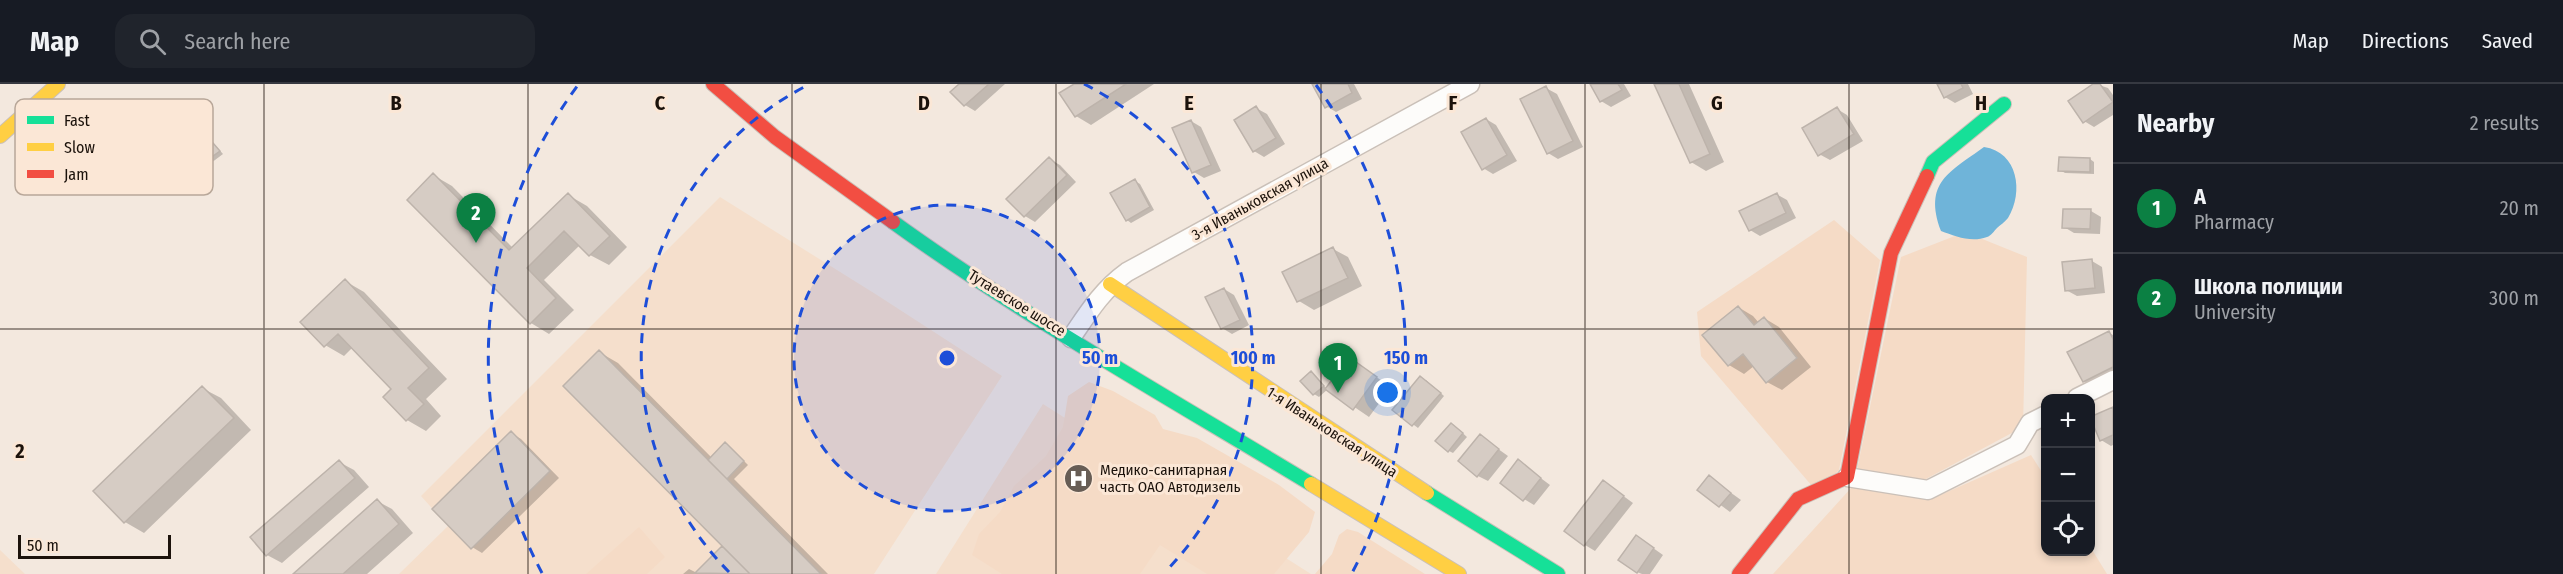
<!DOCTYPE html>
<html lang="en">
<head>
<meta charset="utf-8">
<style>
	body { margin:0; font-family:"Fira Sans Condensed",sans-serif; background:#20242c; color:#f1f3f6 }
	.controls { position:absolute; right:18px; bottom:18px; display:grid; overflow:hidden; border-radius:12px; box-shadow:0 3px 9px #0003 }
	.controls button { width:54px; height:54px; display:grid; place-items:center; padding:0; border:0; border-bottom:2px solid #363941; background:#171b24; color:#f1f3f6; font:30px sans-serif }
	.scale { position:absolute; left:18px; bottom:15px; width:153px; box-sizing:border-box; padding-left:6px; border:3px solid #1b120b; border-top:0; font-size:16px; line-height:21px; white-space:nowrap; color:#1b120b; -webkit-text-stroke:4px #fbe7d6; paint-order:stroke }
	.you { position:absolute; left:1388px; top:309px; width:21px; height:21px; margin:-15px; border:4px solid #fff; border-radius:50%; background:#1a73e8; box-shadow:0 0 0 9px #1a73e833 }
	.badge { display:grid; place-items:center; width:39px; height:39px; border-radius:50%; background:#0b8043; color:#fff; font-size:20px; font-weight:700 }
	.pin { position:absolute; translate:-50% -50px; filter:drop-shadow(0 2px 3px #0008) }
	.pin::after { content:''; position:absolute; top:32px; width:21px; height:18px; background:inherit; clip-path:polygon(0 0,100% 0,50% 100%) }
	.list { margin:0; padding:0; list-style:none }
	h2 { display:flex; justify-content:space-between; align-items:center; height:78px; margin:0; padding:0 24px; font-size:26px }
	h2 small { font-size:20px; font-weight:400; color:#9ea1a6 }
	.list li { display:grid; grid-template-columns:39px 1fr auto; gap:18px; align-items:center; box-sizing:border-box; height:90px; padding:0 24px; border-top:2px solid #363941 }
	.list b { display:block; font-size:22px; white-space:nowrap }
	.list p { margin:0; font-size:20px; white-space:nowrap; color:#9ea1a6 }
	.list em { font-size:20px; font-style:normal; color:#9ea1a6 }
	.icon { flex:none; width:33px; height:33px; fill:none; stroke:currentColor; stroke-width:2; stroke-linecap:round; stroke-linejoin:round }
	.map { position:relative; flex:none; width:2113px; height:490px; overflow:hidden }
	header { display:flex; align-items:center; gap:36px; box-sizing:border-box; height:84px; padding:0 30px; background:#171b24; border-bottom:2px solid #363941 }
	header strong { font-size:28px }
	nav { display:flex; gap:33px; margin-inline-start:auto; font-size:21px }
	.search { width:420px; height:54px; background:#20242c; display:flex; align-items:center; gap:15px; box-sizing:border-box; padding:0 21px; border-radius:18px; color:#9ea1a6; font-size:22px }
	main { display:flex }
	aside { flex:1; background:#171b24 }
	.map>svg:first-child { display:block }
	.built { fill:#f5dfcc }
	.green { fill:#f5dbc6 }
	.water { fill:#6fb4d9 }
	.shadow { fill:#0003 }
	.building { fill:#d6ccc4; stroke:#bdb3ab; stroke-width:1.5 }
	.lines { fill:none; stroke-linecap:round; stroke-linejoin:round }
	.street-casing { stroke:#cac0b8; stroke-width:21 }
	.fast-casing { stroke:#cac0b8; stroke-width:16 }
	.slow-casing { stroke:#cac0b8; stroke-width:16 }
	.jam-casing { stroke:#cac0b8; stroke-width:16 }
	.street { stroke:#fdfcfa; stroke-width:18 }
	.fast { stroke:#16e098; stroke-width:14 }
	.slow { stroke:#ffcf43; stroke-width:14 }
	.jam { stroke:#f24e42; stroke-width:14 }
	.grid { fill:none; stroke:#1b120b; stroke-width:1.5; stroke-opacity:0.55 }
	.ring { fill:none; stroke:#1d4ed8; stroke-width:3; stroke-dasharray:10 8 }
	.labels { text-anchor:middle; stroke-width:6; stroke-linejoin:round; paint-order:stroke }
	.street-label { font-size:15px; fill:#1b120b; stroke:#fbe7d6 }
	.poi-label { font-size:15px; fill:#1b120b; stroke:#fbe7d6; text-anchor:start }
	.key { fill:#fbe7d6; stroke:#b8a799; stroke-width:1.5 }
	.key-label { font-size:16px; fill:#1b120b }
	.grid-label { font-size:20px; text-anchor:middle; font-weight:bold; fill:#1b120b; stroke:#fbe7d6; stroke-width:6; stroke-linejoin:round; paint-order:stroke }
	.centre { fill:#1d4ed8; stroke:#fbe7d6; stroke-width:3 }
	.ring-label { font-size:18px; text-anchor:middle; font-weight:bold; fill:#1d4ed8; stroke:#fbe7d6; stroke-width:6; stroke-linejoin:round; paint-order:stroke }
</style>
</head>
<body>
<header>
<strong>Map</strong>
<div class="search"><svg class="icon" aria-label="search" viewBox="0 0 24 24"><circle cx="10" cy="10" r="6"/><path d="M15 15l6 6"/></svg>Search here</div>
<nav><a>Map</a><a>Directions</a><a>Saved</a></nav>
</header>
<main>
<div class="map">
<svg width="2113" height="490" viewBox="0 0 2113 490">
	<rect width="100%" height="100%" fill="#f3e8de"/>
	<!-- built -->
	<path class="built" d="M720 113 877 211 1002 292 874 490H399L448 442 421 412Z
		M1043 320 1311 490H936Z
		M0 466 25 490H0Z"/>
	<!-- green -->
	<path class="green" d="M1834 136 1880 176 1839 386 1818 409 1701 272 1697 228Z
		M1965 148 2027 173 2023 343 1924 396 1857 386 1901 173Z
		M1089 298 1113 307 1155 331 1163 345 1197 354 1279 401 1315 428 1309 448 1274 490H1207L1160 461 1140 490H1002L972 471 979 450 1000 428 1014 402 1046 372 1063 343 1068 312Z
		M2031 371 2045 393 2046 468H2090L2091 464 2107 490H1773L1852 403 1929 416Z
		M639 443 665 473 647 490H586Z
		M1347 445 1358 448 1425 490H1315L1332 470 1339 451Z"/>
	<!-- water -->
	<path class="water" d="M1984 63C2018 68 2024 108 2008 134 2005 138 2000 141 1997 144 1994 147 1991 152 1987 153 1971 159 1955 152 1941 147 1923 98 1950 88 1984 63Z"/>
	<!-- shadow -->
	<path class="shadow" d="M961 0H1005L975 27 965 21Z
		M1076 0H1154L1091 41 1076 32Z
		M1314 0H1354L1362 15 1336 28 1326 22Z
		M1591 0H1624L1631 12 1611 23 1601 17Z
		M1656 0H1689L1724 78 1706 87 1691 78Z
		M1939 0H1968L1973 10 1955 19 1945 13Z
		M2096 0 2108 4 2113 11V31L2094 43 2084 37Z
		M1546 4 1557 10 1583 63 1558 75 1548 69Z
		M1256 24 1267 30 1285 60 1264 73 1254 67Z
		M1837 25 1847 31 1863 57 1830 76 1819 70Z
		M1486 35 1496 41 1517 77 1493 90 1483 84Z
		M1191 37 1201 43 1221 87 1204 94 1194 88Z
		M214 60 223 70 211 79 207 76Z
		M1049 75 1060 81 1076 98 1035 138 1025 132Z
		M2090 75 2094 78V90L2065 89 2060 86Z
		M433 91 452 102 513 164 568 111 587 122 627 163 609 181 590 171 580 161 544 196 574 226 549 250 531 239Z
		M1135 97 1140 100 1154 126 1131 139 1127 136Z
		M1776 110 1787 116 1796 134 1760 152 1750 146Z
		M2091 127 2101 133 2100 150 2074 149 2064 143Z
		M1333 165 1348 173 1362 202 1314 226 1299 217Z
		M2092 177 2102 183 2105 209 2077 212 2066 206Z
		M345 197 364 208 447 295 426 315 441 332 426 347 407 336 393 306 353 263 344 272 325 261Z
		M1224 205 1234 211 1249 241 1232 250 1222 244Z
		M1738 223 1753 232 1759 239 1764 234 1779 243 1811 283 1782 306 1767 298 1754 282 1744 290 1729 281Z
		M2109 249 2113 251V293L2094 303 2084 297Z
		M599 268 618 279 712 374 726 360 730 363 748 381 734 395 828 490H683L689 485 697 489 724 462Z
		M1350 275 1391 303 1369 333 1328 305 1319 313 1314 310 1311 289 1327 305Z
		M1426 296 1444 312 1418 344 1394 326Z
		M202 304 221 314 251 346 144 449 125 438Z
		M2113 324V361L2111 362 2101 356Z
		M1456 343 1467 353 1453 369 1449 367Z
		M511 349 521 355 559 394 482 469 472 463Z
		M1480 352 1508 372 1488 397 1478 392Z
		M1518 377 1550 401 1534 421 1524 415Z
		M339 378 354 386 369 403 282 479 267 471Z
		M1709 393 1741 416 1730 428 1699 405Z
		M1604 398 1633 419 1595 467 1585 461Z
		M377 417 392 425 413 449 367 490H295Z
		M1646 459 1663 471 1650 490H1642L1637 488Z"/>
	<!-- building -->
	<path class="building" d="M959 0H989L964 22 950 8Z
		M1074 0H1126L1075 33 1059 9Z
		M1312 0H1348L1352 9 1325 24Z
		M1590 0H1618L1622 6 1600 18Z
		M1654 0H1679L1710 70 1690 79Z
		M1937 0H1961L1963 4 1944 14Z
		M2093 0H2100L2113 18 2083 39 2068 17Z
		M1546 2 1573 57 1547 70 1520 15Z
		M1256 22 1276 54 1253 68 1234 36Z
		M1837 23 1854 50 1818 72 1802 44Z
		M1486 34 1507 71 1482 86 1461 48Z
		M1191 36 1211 81 1192 89 1172 44Z
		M213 59 220 67 206 77 200 69Z
		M1049 73 1067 91 1024 133 1006 115Z
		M2059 73 2090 74V88L2058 87Z
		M433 89 509 166 568 109 610 152 589 172 564 147 527 184 556 214 530 240 407 116Z
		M1135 95 1150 123 1126 137 1110 109Z
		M1777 109 1786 129 1749 147 1739 127Z
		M2063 125H2091L2090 145 2062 144Z
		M1333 163 1348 194 1297 218 1282 188Z
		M2092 175 2095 204 2065 207 2062 178Z
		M345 195 429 284 408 304 424 320 406 337 383 313 391 305 338 250 324 263 300 238Z
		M1224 204 1240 236 1221 245 1205 213Z
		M1738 222 1754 241 1764 233 1797 274 1766 299 1743 270 1728 282 1702 251Z
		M2109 247 2113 255V283L2083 298 2067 268Z
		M599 266 727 395 821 490H750L563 302Z
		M1349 273 1377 293 1353 326 1325 305Z
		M1311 287 1324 302 1313 311 1300 297Z
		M1420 292 1441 309 1412 342 1392 326Z
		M202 302 234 334 124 439 93 407Z
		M2113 323V351L2100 357 2090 333Z
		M1451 339 1463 349 1448 368 1435 357Z
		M511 347 550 387 471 465 432 425Z
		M1480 350 1499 365 1477 393 1458 377Z
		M725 358 744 377 727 395 708 376Z
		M1518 375 1541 394 1523 417 1500 399Z
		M339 376 355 394 266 472 250 453Z
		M1709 391 1731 409 1719 423 1697 406Z
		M1603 396 1624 412 1584 462 1564 447Z
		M377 415 399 440 343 490H293Z
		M1636 451 1654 464 1637 489 1618 476Z
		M722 462 750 490 695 489Z"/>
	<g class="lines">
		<defs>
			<path id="street" d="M1071 254C1088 229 1102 206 1127 188L1470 0
				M2077 314 2113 296
				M1847 393 1928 406 2017 361 2030 339 2046 331"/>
			<path id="fast" d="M1927 92 1933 78 2004 20
				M893 138C1026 234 1171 315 1311 400
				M1427 409 1558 490"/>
			<path id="slow" d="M0 52 58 0
				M1110 200 1427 409
				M1311 400 1459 490"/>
			<path id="jam" d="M713 0 775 53 893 138
				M1739 490 1798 415 1847 393 1891 169 1927 92"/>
		</defs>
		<!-- street casing -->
		<use href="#street" class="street-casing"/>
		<!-- fast casing -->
		<use href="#fast" class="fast-casing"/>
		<!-- slow casing -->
		<use href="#slow" class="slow-casing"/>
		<!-- jam casing -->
		<use href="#jam" class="jam-casing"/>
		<!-- street -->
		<use href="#street" class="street"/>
		<!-- fast -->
		<use href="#fast" class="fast"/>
		<!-- slow -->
		<use href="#slow" class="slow"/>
		<!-- jam -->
		<use href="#jam" class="jam"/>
	</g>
	<!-- grid -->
	<path class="grid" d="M264 0V490M528 0V490M792 0V490M1056 0V490M1321 0V490M1585 0V490M1849 0V490M0 245H2113"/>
	<!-- distance rings -->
	<circle cx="947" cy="274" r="153" fill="#1d4ed8" fill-opacity=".12"/>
	<g class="ring">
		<circle cx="947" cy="274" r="153"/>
		<path d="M729 488A306 306 0 0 1 810 0M1084 0A306 306 0 0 1 1165 488"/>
		<path d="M542 489A459 459 0 0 1 578 1M1316 1A459 459 0 0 1 1352 489"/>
	</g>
	<!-- icons -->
	<defs>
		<symbol id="hospital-disc" viewBox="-11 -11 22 22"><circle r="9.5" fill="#675d55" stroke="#fbe7d6"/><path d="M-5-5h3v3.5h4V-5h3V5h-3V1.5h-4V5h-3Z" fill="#fff"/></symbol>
	</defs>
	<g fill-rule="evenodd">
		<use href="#hospital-disc" x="1062" y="378" width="33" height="33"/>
	</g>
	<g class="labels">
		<!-- street labels -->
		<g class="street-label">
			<text transform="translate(1260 115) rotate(-29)" y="5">3-я Иваньковская улица</text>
			<text transform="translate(1017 219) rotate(32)" y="5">Тутаевское шоссе</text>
			<text transform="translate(1332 348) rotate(33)" y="5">1-я Иваньковская улица</text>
		</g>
		<!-- poi labels -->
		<g class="poi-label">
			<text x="1100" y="391">Медико-санитарная<tspan x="1100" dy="17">часть ОАО Автодизель</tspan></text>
		</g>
	</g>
	<!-- legend -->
	<rect x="15" y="15" width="198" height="96" rx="9" class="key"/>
	<rect x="27" y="32" width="27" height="8" fill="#16e098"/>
	<rect x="27" y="59" width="27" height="8" fill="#ffcf43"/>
	<rect x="27" y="86" width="27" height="8" fill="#f24e42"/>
	<g class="key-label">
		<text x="64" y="42">Fast</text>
		<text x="64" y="69">Slow</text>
		<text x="64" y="96">Jam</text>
	</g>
	<g class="grid-label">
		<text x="396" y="26">B</text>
		<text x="660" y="26">C</text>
		<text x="924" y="26">D</text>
		<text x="1189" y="26">E</text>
		<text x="1453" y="26">F</text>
		<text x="1717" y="26">G</text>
		<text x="1981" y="26">H</text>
		<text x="20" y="374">2</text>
	</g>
	<circle cx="947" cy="274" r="9" class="centre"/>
	<g class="ring-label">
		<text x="1100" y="280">50 m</text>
		<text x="1253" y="280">100 m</text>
		<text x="1406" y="280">150 m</text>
	</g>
</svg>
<div class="controls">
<button>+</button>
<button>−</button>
<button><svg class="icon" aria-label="locate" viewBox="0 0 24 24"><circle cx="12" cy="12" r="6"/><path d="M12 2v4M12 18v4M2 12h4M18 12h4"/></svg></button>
</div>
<div class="scale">50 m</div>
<div class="you"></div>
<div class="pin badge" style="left:1338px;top:309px">1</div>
<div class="pin badge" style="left:476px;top:159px">2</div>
</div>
<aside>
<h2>Nearby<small>2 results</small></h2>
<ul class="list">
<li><span class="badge">1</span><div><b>А</b><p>Pharmacy</p></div><em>20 m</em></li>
<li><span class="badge">2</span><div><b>Школа полиции</b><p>University</p></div><em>300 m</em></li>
</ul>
</aside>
</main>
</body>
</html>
